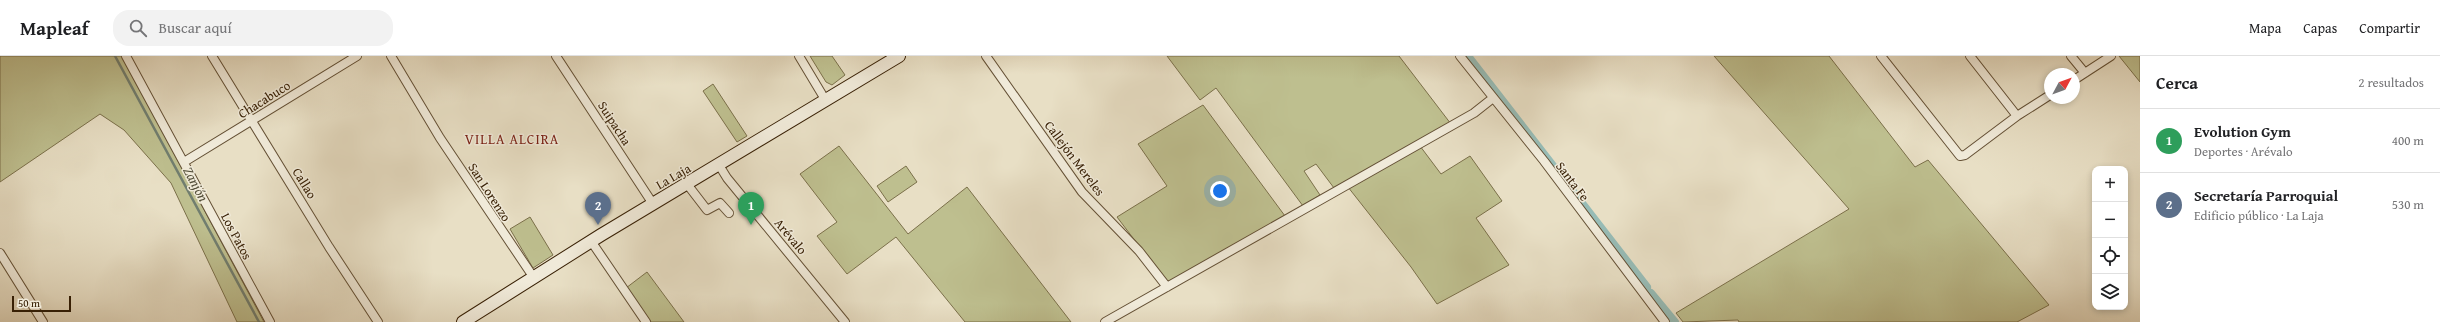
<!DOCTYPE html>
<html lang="es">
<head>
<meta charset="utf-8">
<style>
	body { margin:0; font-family:"Gentium Book Plus",serif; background:#f2f2f2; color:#202124 }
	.controls { position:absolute; right:12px; bottom:12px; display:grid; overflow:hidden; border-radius:8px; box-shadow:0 2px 6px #0003 }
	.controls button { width:36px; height:36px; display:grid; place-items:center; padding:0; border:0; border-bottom:1px solid #e0e0e0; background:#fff; color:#202124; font:20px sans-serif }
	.compass { position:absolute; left:2044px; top:12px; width:36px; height:36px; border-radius:50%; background:#fff; box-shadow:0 2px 6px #0003; rotate:49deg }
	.scale { position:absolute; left:12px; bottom:10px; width:59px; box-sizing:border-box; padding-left:4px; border:2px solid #382005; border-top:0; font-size:11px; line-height:14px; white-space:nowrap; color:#382005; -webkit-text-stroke:3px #f0ead9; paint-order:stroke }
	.you { position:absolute; left:1220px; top:135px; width:14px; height:14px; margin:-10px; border:3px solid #fff; border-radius:50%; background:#1a73e8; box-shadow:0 0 0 6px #1a73e833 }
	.badge { display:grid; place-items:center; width:26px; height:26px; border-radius:50%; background:#2563eb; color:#fff; font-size:13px; font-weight:700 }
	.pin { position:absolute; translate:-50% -33px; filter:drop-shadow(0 1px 2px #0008) }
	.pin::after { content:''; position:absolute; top:21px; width:14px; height:12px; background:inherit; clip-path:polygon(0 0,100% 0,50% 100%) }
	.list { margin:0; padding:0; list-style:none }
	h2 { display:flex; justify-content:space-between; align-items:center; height:52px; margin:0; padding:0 16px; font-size:17px }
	h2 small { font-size:13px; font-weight:400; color:#757577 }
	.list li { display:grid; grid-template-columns:26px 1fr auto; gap:12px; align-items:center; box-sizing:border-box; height:64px; padding:0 16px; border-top:1px solid #e0e0e0 }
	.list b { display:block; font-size:15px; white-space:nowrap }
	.list p { margin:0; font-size:13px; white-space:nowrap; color:#757577 }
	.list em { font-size:13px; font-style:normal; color:#757577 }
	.icon { flex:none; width:22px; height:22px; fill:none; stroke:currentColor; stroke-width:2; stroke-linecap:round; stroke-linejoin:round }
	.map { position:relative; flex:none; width:2140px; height:266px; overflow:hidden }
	header { display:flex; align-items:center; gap:24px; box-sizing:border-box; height:56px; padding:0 20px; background:#fff; border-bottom:1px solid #e0e0e0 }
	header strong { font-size:19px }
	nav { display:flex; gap:22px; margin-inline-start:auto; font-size:14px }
	.search { width:280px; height:36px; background:#f2f2f2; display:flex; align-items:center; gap:10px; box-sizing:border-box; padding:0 14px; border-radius:16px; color:#757577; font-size:15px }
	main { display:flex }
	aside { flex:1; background:#fff }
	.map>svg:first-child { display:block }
	.green { fill:#bebf8f; stroke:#7b704a }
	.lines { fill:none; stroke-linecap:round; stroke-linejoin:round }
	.stream { stroke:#717e6f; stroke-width:2.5 }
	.canal { stroke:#97bcb6; stroke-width:8 }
	.street-casing { stroke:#645035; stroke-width:10 }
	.secondary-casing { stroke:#382005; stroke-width:14 }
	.street { stroke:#f0ead9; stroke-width:8 }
	.secondary { stroke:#f0ead9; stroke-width:12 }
	.labels { text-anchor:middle; stroke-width:3; stroke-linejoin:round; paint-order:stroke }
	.street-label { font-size:13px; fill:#382005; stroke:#f0ead9 }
	.neighbourhood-label { font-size:14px; letter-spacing:1px; fill:#7a1f14; stroke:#f0ead9 }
	.water-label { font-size:14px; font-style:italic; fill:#544f3a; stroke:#f0ead9 }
</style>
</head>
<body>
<header>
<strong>Mapleaf</strong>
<div class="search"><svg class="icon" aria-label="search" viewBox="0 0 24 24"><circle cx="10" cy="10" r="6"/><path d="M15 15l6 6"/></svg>Buscar aquí</div>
<nav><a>Mapa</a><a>Capas</a><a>Compartir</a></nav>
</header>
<main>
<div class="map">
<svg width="2140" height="266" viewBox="0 0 2140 266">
	<rect width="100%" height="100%" fill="#e8dfc5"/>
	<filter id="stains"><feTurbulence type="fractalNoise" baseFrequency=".005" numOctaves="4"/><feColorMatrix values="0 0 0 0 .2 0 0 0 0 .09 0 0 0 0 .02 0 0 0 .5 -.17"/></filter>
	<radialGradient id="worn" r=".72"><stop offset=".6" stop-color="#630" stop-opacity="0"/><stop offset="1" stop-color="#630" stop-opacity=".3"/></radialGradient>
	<!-- green -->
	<path class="green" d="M0 0H122L264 266H237L171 127 124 74 100 58 0 126Z
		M810 0H832L845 19 832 29 826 26Z
		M1167 0H1399L1451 68 1417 86 1441 118 1470 100 1502 145 1476 162 1509 209 1437 248 1411 211 1344 126 1334 132 1316 108 1304 115 1320 139 1303 150 1216 32 1200 44Z
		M1714 0H1829L1915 111 1928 104 2049 249 2017 266H1739L1738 264 1683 266 1676 257 1849 153Z
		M2119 0H2140V26Z
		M713 28 747 80 737 86 703 35Z
		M1203 49 1285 160 1168 228 1117 161 1167 130 1138 88Z
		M839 90 908 178 967 131 1071 266H965L896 181 847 218 817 180 837 166 800 118Z
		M906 110 917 126 888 146 877 130Z
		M530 161 553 199 533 212 510 173Z
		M647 216 684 266H651L626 232Z"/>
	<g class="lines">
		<!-- stream -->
		<path class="stream" d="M115 0 259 266"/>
		<!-- canal -->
		<path class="canal" d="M1468 0 1647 231
			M1651 237 1675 266"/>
		<defs>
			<path id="street" d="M126 0 270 266
				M212 0 329 191 378 266
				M391 0 440 82 534 222
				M556 0 653 148
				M799 0 826 45
				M986 0 1082 136 1139 195 1167 231
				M1460 0 1544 105 1665 266
				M1881 0 1960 100 1965 99 2017 60 2050 39
				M1970 0 2017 60
				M2071 0 2085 17
				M2074 24 2111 0
				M184 106 357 0
				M719 109 727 122 845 266
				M687 128 707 154 720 147 729 157
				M591 185 646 266
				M0 197 43 266
				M1105 266 1474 57 1493 42"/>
			<path id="secondary" d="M463 266 601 179 899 0"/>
		</defs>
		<!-- street casing -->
		<use href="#street" class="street-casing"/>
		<!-- secondary casing -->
		<use href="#secondary" class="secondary-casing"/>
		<!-- street -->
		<use href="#street" class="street"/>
		<!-- secondary -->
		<use href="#secondary" class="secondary"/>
	</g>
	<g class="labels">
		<!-- street labels -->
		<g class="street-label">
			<text transform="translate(264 43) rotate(-32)" y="5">Chacabuco</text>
			<text transform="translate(615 67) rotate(57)" y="5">Suipacha</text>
			<text transform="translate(1075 102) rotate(53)" y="5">Callejón Mereles</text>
			<text transform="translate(673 120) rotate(-30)" y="5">La Laja</text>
			<text transform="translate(1573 125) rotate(53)" y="5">Santa Fe</text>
			<text transform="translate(305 127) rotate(58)" y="5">Callao</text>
			<text transform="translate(490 136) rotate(57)" y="5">San Lorenzo</text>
			<text transform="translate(237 180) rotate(62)" y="5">Los Patos</text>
			<text transform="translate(791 180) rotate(50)" y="5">Arévalo</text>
		</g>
		<!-- neighbourhood labels -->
		<g class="neighbourhood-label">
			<text x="512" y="88">VILLA ALCIRA</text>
		</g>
		<!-- water labels -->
		<g class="water-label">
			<text transform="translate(196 128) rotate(62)" y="5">Zanjón</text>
		</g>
	</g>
	<rect width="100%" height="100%" filter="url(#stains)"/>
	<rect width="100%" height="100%" fill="url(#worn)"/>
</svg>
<div class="controls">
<button>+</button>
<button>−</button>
<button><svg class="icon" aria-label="locate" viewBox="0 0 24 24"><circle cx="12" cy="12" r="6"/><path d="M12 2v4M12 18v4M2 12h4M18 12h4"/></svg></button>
<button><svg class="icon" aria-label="layers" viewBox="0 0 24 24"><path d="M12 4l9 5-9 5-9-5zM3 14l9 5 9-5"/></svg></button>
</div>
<svg class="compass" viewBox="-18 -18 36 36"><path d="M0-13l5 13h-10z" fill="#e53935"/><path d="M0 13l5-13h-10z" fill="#757577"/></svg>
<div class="scale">50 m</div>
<div class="you"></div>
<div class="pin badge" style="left:751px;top:169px;background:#2e9e5b">1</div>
<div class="pin badge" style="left:598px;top:169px;background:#5c6f8a">2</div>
</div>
<aside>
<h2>Cerca<small>2 resultados</small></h2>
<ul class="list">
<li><span class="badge" style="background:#2e9e5b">1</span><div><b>Evolution Gym</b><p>Deportes · Arévalo</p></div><em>400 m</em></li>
<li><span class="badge" style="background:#5c6f8a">2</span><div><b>Secretaría Parroquial</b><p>Edificio público · La Laja</p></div><em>530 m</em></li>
</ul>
</aside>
</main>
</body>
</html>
